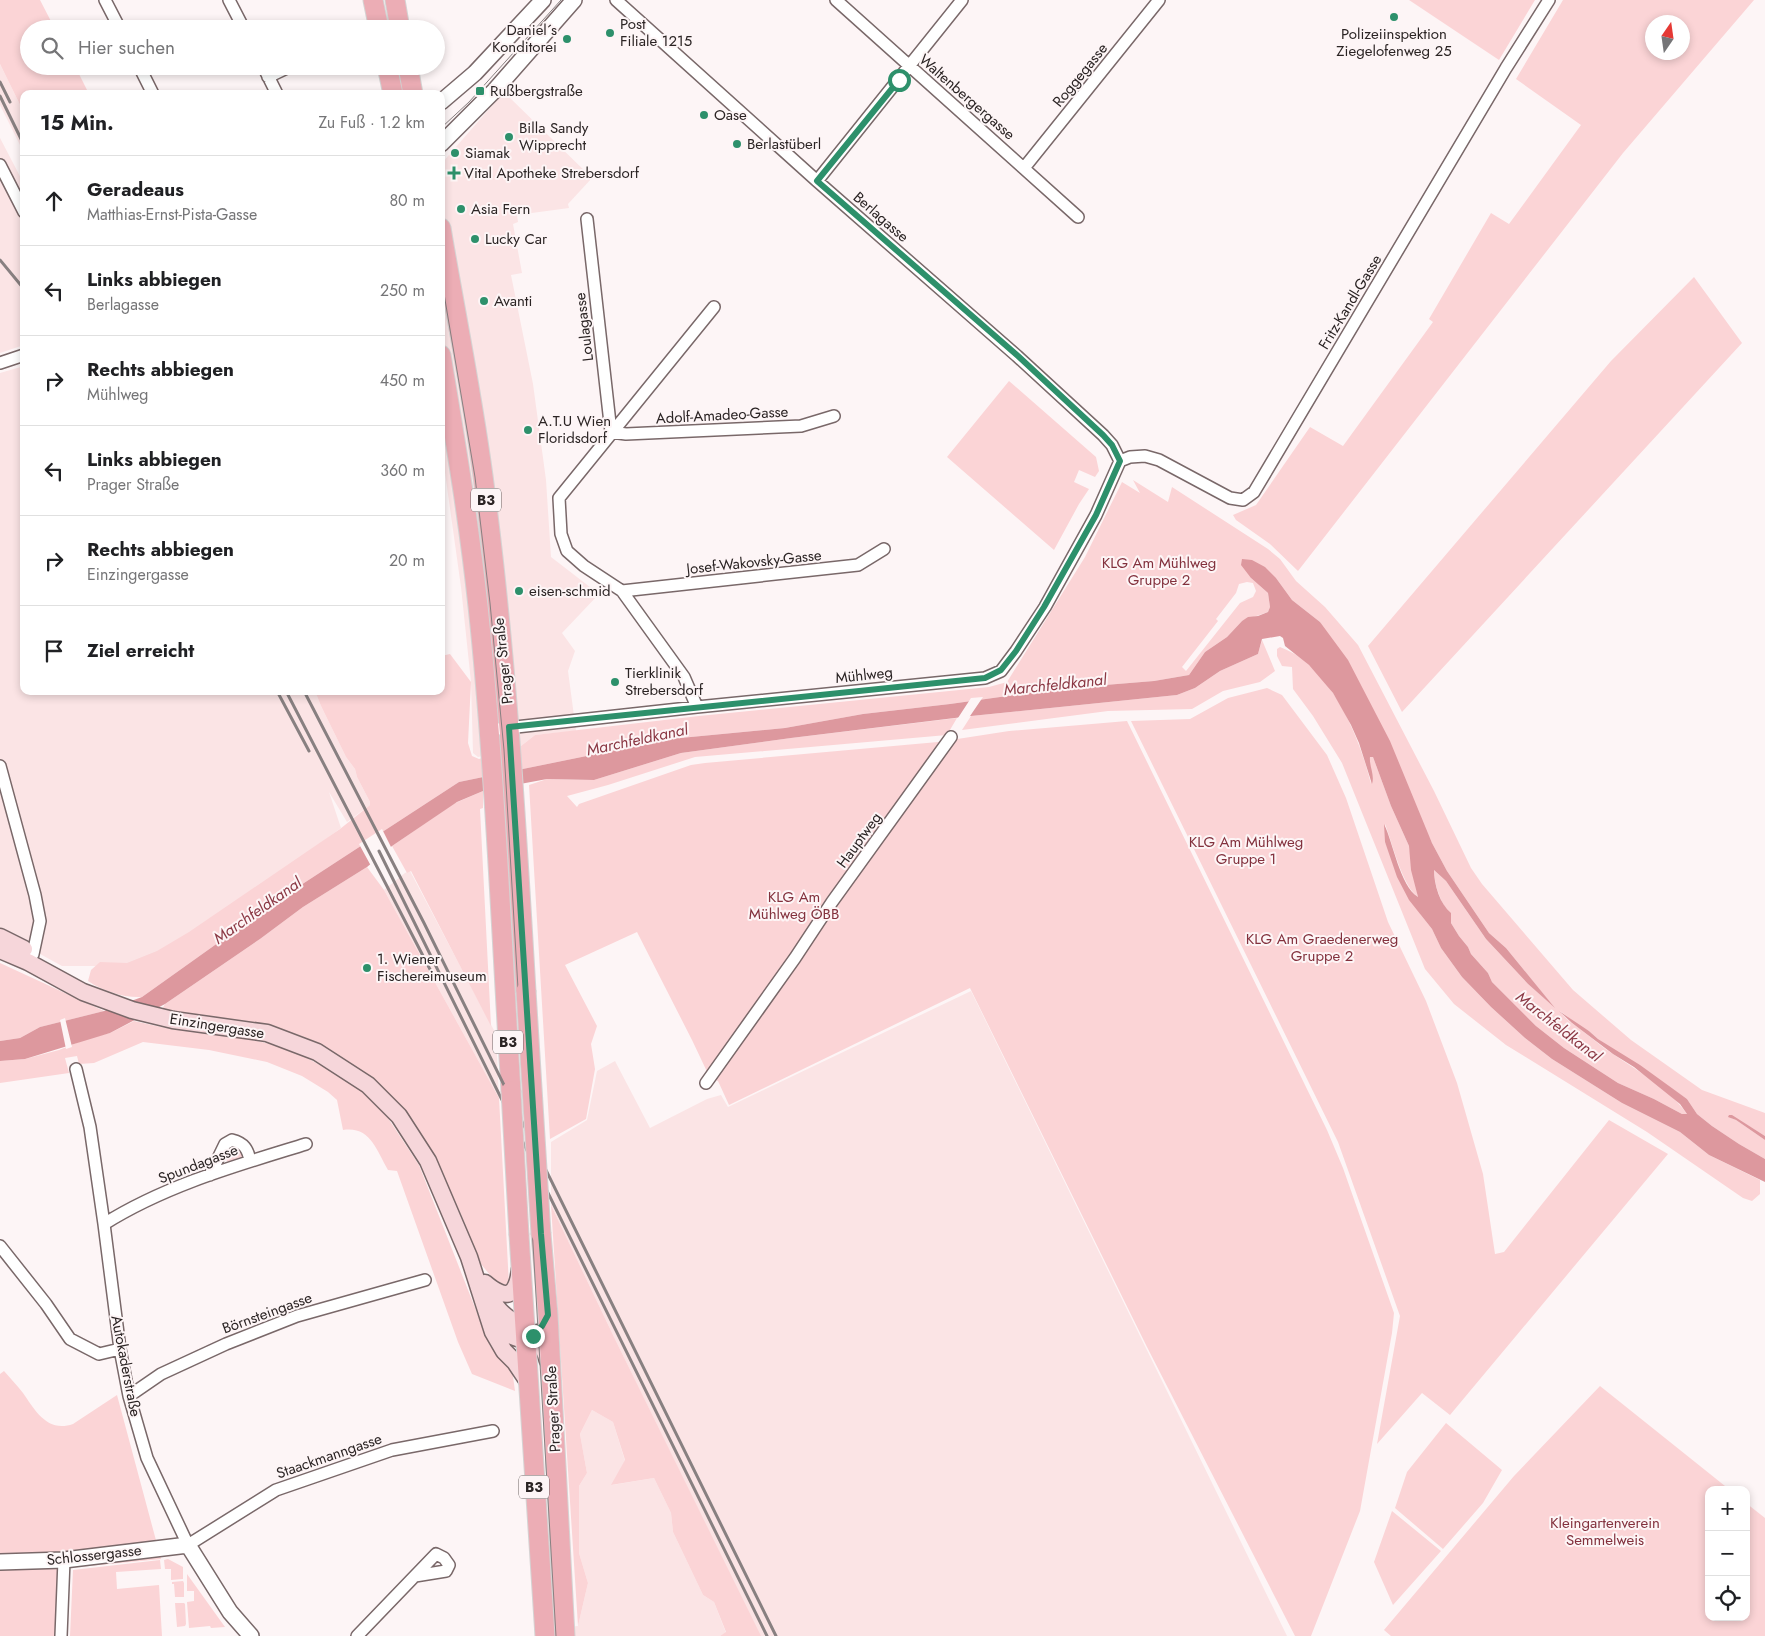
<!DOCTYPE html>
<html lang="de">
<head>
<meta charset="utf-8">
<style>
	body { margin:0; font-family:Jost,sans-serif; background:#f6f6f6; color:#202124 }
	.controls { position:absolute; right:15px; bottom:15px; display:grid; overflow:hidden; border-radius:10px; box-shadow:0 2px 8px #0003 }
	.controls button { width:45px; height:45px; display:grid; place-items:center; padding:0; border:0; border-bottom:1px solid #e0e0e0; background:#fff; color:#202124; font:25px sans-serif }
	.compass { position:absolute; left:1645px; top:15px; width:45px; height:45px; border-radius:50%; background:#fff; box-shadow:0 2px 8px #0003; rotate:13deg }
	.stop { position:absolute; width:15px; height:15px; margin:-11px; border:4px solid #2d906b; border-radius:50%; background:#fff }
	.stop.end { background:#2d906b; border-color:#fff; box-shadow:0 1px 5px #0008 }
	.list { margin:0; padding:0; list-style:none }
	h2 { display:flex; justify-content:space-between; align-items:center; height:65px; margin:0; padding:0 20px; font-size:21px }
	h2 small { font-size:16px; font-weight:400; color:#757577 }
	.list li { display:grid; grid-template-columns:32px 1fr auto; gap:15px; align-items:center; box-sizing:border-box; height:90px; padding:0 20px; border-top:1px solid #e0e0e0 }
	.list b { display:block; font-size:19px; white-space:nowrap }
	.list p { margin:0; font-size:16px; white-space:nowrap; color:#757577 }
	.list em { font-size:16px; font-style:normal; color:#757577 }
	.icon { flex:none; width:28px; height:28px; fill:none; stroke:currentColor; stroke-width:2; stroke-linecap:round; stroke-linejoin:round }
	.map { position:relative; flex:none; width:1765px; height:1636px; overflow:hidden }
	.search { position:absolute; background:#fff; box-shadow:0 2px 8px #0003; left:20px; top:20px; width:425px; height:55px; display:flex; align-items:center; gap:12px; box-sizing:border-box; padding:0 18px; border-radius:28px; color:#757577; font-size:19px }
	.panel { position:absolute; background:#fff; box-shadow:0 2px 8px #0003; left:20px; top:90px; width:425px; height:605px; border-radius:10px }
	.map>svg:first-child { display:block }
	.built { fill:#fbe4e5 }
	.green { fill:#fbd4d6; fill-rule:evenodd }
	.water { fill:#dd989e }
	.pier { fill:#fdf5f6 }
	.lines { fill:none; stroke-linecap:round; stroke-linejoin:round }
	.minor-casing { stroke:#796869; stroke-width:14 }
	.tertiary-casing { stroke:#796869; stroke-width:18 }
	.secondary-casing { stroke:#796869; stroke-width:19 }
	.primary-casing { stroke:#d5d3d3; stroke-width:21 }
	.minor { stroke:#fff; stroke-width:11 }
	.tertiary { stroke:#fff; stroke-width:15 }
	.secondary { stroke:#f6d6da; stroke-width:16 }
	.primary { stroke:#ecadb5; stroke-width:19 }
	.tram { stroke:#888081; stroke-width:1 }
	.rail { stroke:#888081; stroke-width:3 }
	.primary-bridge-casing { stroke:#d5d3d3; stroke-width:21; stroke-linecap:butt }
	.primary-bridge { stroke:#ecadb5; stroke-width:19 }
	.route { stroke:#2d906b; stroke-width:6 }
	.poi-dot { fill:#2d906b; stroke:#fdf5f6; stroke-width:2 }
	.labels { text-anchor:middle; stroke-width:4; stroke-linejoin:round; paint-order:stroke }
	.shield { fill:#fdf5f6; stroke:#6a6363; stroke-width:1 }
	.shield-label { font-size:14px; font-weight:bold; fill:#2b2424 }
	.poi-label { font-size:15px; fill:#2b2424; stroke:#fdf5f6; text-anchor:start }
	.street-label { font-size:15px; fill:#2b2424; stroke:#fdf5f6 }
	.park-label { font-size:15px; fill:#83313d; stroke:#fdf5f6 }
	.water-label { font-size:16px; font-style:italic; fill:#8b3844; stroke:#fdf5f6 }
</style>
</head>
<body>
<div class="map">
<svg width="1765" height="1636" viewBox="0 0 1765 1636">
	<rect width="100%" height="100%" fill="#fdf5f6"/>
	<!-- built -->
	<path class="built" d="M0 64 24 113V153L0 105Z
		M504 92 592 178 568 204 569 208 517 215 518 222 513 224 522 273 511 275 533 384 546 480 551 557 599 594 562 633 575 651 568 671 576 731 535 735 521 746 478 757 473 753 471 682 461 587 441 444V164Z
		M0 138 24 184V345L0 353Z
		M24 366V691H315L321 706 346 757 355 769 357 777 370 802V805L347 822 329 792 341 828 139 977 127 966H62L0 932V373Z
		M410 871 496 1034 499 1098 384 890 405 873Z
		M971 991 1287 1636H760L614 1337 551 1205V1142L587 1120 597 1071 615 1061 650 1128 707 1099 721 1095 728 1107Z
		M592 1410 613 1422 625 1461 612 1485 654 1478 671 1513 673 1532 703 1595 714 1602 726 1633 720 1636H554L553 1628 578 1626 588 1583 579 1553V1486L587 1473 580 1434Z"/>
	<!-- green -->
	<path class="green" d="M0 0H40L55 29H29V66H75L89 94H24V113L0 64Z
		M1409 0H1535L1499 60Z
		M1563 0H1754L1623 153 1298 571 1270 544 1236 520 1233 515 1256 505 1310 427 1343 446 1433 322 1429 319 1491 213 1509 224 1581 125 1516 79ZM1652 22H1682V52H1652Z
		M1694 277 1742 343 1402 712 1368 646 1611 361Z
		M1009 381 1096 457 1099 471 1095 477 1079 470 1074 482 1089 489 1079 504 1054 550 947 457Z
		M1133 480 1168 502 1172 487 1268 549 1280 559 1296 581 1325 607 1358 645 1434 791 1471 868 1482 884 1573 990 1631 1040 1702 1090 1765 1113V1136L1734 1117 1731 1118 1736 1120 1765 1140V1159L1739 1144 1712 1126 1697 1114 1687 1099 1598 1039 1589 1031 1580 1026 1560 1011C1565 1020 1577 1026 1585 1033 1595 1040 1603 1048 1613 1054 1639 1072 1669 1088 1687 1114H1682L1654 1099 1618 1083 1564 1048 1536 1026 1492 982 1488 973 1471 954 1468 947 1459 936 1451 923V917C1442 904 1434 887 1434 870L1446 881 1486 939 1528 984 1554 1007 1506 948 1489 933 1447 871 1432 843 1320 622 1292 600 1276 578H1251L1268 593 1270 607 1268 612 1242 621 1227 637 1205 652 1189 675 1154 681 1056 689 950 704 863 714 785 728 670 739 459 782 281 898 142 997C124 998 103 991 88 981L91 970 100 962 127 963 157 951 189 932 340 829 370 805V802L357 777 355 769 346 757 321 706 315 691H441V656L450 654 471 682 468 743 472 756 479 759 521 746 535 735 699 716 989 687 1007 682 1085 557 1122 482 1140 493ZM1247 582 1253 583 1256 591 1253 597 1240 603 1186 671 1182 667 1218 621 1216 619 1236 593 1239 584Z
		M1262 640 1275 671 1260 682 1223 691 1192 709 1108 711 962 730 971 716 1177 695 1195 688 1220 671 1258 654Z
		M1280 647C1330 665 1359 735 1371 784L1369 760 1370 757H1373L1391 806 1409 846 1418 897C1402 886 1392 842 1385 824V842L1421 915 1432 929 1441 948 1462 977 1491 1007 1525 1038 1552 1059 1622 1103 1680 1132 1709 1155 1760 1180V1194L1752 1201 1743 1198 1647 1132 1506 1045 1454 1004 1425 969 1342 763 1313 716 1293 689 1292 667 1282 666 1277 656V649Z
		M1267 688 1282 695 1327 755 1346 798 1388 922 1426 1001 1457 1083 1483 1174 1495 1254 1504 1252 1609 1120 1668 1154 1450 1415 1422 1393 1377 1444 1400 1316 1338 1142 1131 721 1190 719 1228 698Z
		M957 718 947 735 695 757 608 785 567 796 577 807 579 804 691 765 705 763 938 742 1009 731 1127 721 1327 1130 1343 1168 1394 1313 1392 1333 1360 1511 1311 1636H1295L1147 1347 970 988 729 1105 718 1081 710 1078 692 1040 637 932 565 965 597 1026 591 1044 595 1069 586 1119 550 1139 529 785 547 779 594 780 681 753 791 738Z
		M483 791V808L480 809 491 1026 411 871 407 873 392 846 453 804Z
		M367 867 384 890 499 1098 509 1285 499 1286 481 1264 460 1212 437 1164 387 1094 363 1071 323 1047 301 1036 265 1025 162 1009 165 1004 260 939 303 907Z
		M0 963 104 1011 40 1027 20 1038 0 1041Z
		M134 1021 161 1027 235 1036 288 1048 352 1082 388 1118 419 1165 490 1346 512 1369 515 1391 472 1374 458 1342 397 1171 388 1170C376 1149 370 1126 343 1130L337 1100 328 1092 302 1076 267 1062 209 1050 143 1042 94 1063 79 1064 77 1056 65 1058 69 1073 0 1083V1061L25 1059 59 1050 89 1038 110 1033Z
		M232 1146 238 1147 243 1155V1158L230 1164 224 1157 225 1151Z
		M551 1205 614 1337 761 1636H720L726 1632 714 1602 703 1595 673 1532 671 1513 654 1478 611 1485 625 1460 613 1422 592 1410 580 1434 587 1473 579 1486V1553L588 1583 578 1626Z
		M4 1371C10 1378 17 1385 23 1393 35 1410 47 1433 73 1424L117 1395 161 1559 58 1569 55 1636H0V1374Z
		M1600 1386 1730 1490H1709V1617H1746V1503L1765 1518V1636H1391L1384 1630 1514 1476Z
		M1446 1423 1502 1470 1483 1503 1443 1549 1395 1508 1407 1472Z
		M1392 1511 1441 1551 1393 1605 1374 1562Z
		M168 1559 183 1567V1579L171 1580V1569H165L164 1560Z
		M160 1560 161 1569 116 1572 117 1589 159 1585 162 1636H70L73 1570Z
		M187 1574 225 1627 211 1628 210 1626 189 1628 187 1602 194 1601V1591H187Z
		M183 1581 184 1583V1597H175L174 1584H172V1582Z
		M175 1603H184L185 1604 186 1624 185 1626 177 1627Z"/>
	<!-- water -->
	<path class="water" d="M1242 559 1252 560 1265 567 1276 578 1292 600 1320 622 1348 660 1390 741 1432 843 1447 871 1489 933 1506 948 1555 1008 1528 984 1486 939 1446 881 1434 870C1434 885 1440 904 1451 913V923L1459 936 1468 947 1471 954 1488 973 1492 982 1536 1026 1564 1048 1618 1083 1654 1099 1682 1114H1687L1680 1104 1634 1067 1613 1054 1572 1023 1559 1011 1589 1031 1598 1039 1640 1065 1687 1099 1697 1114 1712 1126 1739 1144 1765 1159V1182L1709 1155 1680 1132 1622 1103 1552 1059 1525 1038 1491 1007 1462 977 1441 948 1432 929 1409 900 1397 877 1385 842 1384 824C1393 842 1400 886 1418 897L1411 870 1409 846 1391 806 1373 757H1370C1369 766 1375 775 1372 784L1359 743 1351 725 1333 693 1309 665 1285 646 1283 638 1280 636 1262 639 1258 654 1220 671 1195 688 1177 695 971 716 791 738 681 753 594 780 547 779 483 791 457 802 392 846 367 867 303 907 260 939 165 1004 110 1033 25 1059 0 1061V1041L20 1038 40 1027 104 1011 142 997 281 898 459 782 670 739 785 728 863 714 950 704 1056 689 1154 681 1189 675 1205 652 1227 637 1242 621 1248 617 1258 616 1268 612 1270 607 1268 593 1251 578 1241 565Z
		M1729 1115H1732L1765 1136V1140L1736 1120 1728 1117Z"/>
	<!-- pier -->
	<path class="pier" d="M983 697 968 719 956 721 971 698Z
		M382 829 392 849 371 866 359 844Z
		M65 1018 72 1047 66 1049 60 1020Z"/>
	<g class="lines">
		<defs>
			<path id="minor" d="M105 0 120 29
				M229 0 244 29
				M616 0 817 181 1017 356 1103 435 1112 445 1120 461
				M836 0 1078 217
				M139 66 153 94
				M263 66 277 94
				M268 77 291 66
				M0 165 24 212
				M1024 168 1159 0
				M817 181 962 0
				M587 219 611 432 626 434 801 426 834 416
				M0 363 24 355
				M1120 461 1130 457 1145 456 1159 460 1230 498 1243 500 1254 492 1506 68 1549 0
				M622 591 858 565 884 549
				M697 707 684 677 622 591 584 566 567 551 561 534 559 498 714 307
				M489 730 697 707 985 678 1001 671 1016 651 1045 607 1096 515 1120 461
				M0 766 35 895 40 921 33 954 28 962
				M76 1069 90 1127 104 1224 120 1349 129 1396 147 1458 188 1545 276 1490 392 1450 493 1431
				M706 1083 795 958 832 902 951 737
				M210 1175 225 1144 232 1140C244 1143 248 1149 250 1161
				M104 1224C166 1185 238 1165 306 1144
				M0 1246 46 1304 70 1339 99 1354 120 1349
				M129 1396 161 1374 226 1344 297 1316 425 1280
				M61 1636 64 1560
				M357 1636 436 1554 444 1558 449 1565 446 1571 415 1576"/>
			<path id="tertiary" d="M441 102 475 73 543 0
				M441 144 495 90 574 0
				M0 1562 64 1560 188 1545 230 1612 251 1636"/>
			<path id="secondary" d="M0 937 24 949
				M0 950 28 962 83 992 132 1010 173 1020 267 1033 317 1052 368 1085 399 1116 428 1161 469 1257 493 1332 504 1351 515 1362 527 1380
				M485 1283C506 1301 517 1297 520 1269
				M486 1286C490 1296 493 1304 500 1311 521 1332 539 1329 548 1361
				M492 1320C502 1331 522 1348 537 1333"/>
			<path id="primary" d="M373 0 379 29
				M395 0 400 29
				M387 66 393 94
				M408 66 413 94
				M441 228C455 311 472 393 483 476 506 647 516 819 526 991
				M441 355C455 439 469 522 478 606 495 767 501 930 511 1091
				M541 1234 548 1315 565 1636
				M519 1235 545 1636"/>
		</defs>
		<!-- minor casing -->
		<use href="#minor" class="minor-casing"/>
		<!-- tertiary casing -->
		<use href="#tertiary" class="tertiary-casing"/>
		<!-- secondary casing -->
		<use href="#secondary" class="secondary-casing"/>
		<!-- primary casing -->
		<use href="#primary" class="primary-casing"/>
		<!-- minor -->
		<use href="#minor" class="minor"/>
		<!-- tertiary -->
		<use href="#tertiary" class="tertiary"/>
		<!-- secondary -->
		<use href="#secondary" class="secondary"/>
		<!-- primary -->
		<use href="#primary" class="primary"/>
		<!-- tram -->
		<path class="tram" d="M441 128 469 102 561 0
			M441 276 475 477 490 603 504 750 556 1636"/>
		<!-- rail -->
		<path class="rail" d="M0 82 10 102
			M0 96 24 145
			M0 260 24 289
			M277 691 309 751
			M286 691 435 979
			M304 691 424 923 776 1636
			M379 851 767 1636"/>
		<defs>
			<path id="primary-bridge" d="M526 991 541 1234
				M511 1091 519 1235"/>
		</defs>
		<!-- primary-bridge casing -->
		<use href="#primary-bridge" class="primary-bridge-casing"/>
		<!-- primary-bridge -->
		<use href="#primary-bridge" class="primary-bridge"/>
	</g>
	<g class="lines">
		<!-- route -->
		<path class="route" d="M533 1336 542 1326 548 1315 541 1234 509 727 985 678 1001 670 1016 651 1044 607 1096 515 1120 461 1112 445 1103 435 1018 356 817 181 899 80"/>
	</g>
	<!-- markers -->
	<g class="poi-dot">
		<circle cx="1394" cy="17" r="5"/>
		<circle cx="610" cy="33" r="5"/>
		<circle cx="567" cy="39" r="5"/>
		<rect x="475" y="86" width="10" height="10" rx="2.5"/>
		<circle cx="704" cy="115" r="5"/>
		<circle cx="509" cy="137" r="5"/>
		<circle cx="737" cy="144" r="5"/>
		<circle cx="455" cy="153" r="5"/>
		<path d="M451.5 165.5h5v5h5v5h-5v5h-5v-5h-5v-5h5z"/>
		<circle cx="461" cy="209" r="5"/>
		<circle cx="475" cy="239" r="5"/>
		<circle cx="484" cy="301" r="5"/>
		<circle cx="528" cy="430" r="5"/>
		<circle cx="519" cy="591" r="5"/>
		<circle cx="615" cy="682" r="5"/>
		<circle cx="367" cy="968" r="5"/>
	</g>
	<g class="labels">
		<!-- shield labels -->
		<g class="shield">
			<rect x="471" y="488.5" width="30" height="23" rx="4"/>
			<rect x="493" y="1030.5" width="30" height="23" rx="4"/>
			<rect x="519" y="1475.5" width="30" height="23" rx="4"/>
		</g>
		<g class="shield-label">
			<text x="486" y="505">B3</text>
			<text x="508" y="1047">B3</text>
			<text x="534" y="1492">B3</text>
		</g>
		<!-- poi labels -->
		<g class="poi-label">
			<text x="620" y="29">Post<tspan x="620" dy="17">Filiale 1215</tspan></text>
			<text x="557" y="35" text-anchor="end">Daniel´s<tspan x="557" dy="17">Konditorei</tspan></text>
			<text x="1394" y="39" text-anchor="middle">Polizeiinspektion<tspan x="1394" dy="17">Ziegelofenweg 25</tspan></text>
			<text x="490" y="96">Rußbergstraße</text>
			<text x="714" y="120">Oase</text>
			<text x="519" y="133">Billa Sandy<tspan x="519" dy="17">Wipprecht</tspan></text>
			<text x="747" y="149">Berlastüberl</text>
			<text x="465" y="158">Siamak</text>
			<text x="464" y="178">Vital Apotheke Strebersdorf</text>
			<text x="471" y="214">Asia Fern</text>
			<text x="485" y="244">Lucky Car</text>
			<text x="494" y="306">Avanti</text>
			<text x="538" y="426">A.T.U Wien<tspan x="538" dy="17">Floridsdorf</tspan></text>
			<text x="529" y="596">eisen-schmid</text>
			<text x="625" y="678">Tierklinik<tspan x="625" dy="17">Strebersdorf</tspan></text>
			<text x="377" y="964">1. Wiener<tspan x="377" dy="17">Fischereimuseum</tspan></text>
		</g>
		<!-- street labels -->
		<g class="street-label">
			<text transform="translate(1080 75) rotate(-51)" y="5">Roggegasse</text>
			<text transform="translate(967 97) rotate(41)" y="5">Waltenbergergasse</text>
			<text transform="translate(881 217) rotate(41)" y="5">Berlagasse</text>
			<text transform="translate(1350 302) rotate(-59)" y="5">Fritz-Kandl-Gasse</text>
			<text transform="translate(584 327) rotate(-97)" y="5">Loulagasse</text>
			<text transform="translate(722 415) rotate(-3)" y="5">Adolf-Amadeo-Gasse</text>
			<text transform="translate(754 562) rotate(-6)" y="5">Josef-Wakovsky-Gasse</text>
			<text transform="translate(503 661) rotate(-96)" y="5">Prager Straße</text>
			<text transform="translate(864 675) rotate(-6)" y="5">Mühlweg</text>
			<text transform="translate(859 840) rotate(-54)" y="5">Hauptweg</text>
			<text transform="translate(217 1026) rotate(9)" y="5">Einzingergasse</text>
			<text transform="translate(198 1164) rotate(-21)" y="5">Spundagasse</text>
			<text transform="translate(267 1313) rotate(-20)" y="5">Börnsteingasse</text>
			<text transform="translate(126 1366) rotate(79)" y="5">Autokaderstraße</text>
			<text transform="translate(553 1409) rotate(-93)" y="5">Prager Straße</text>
			<text transform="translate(329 1456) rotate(-19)" y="5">Staackmanngasse</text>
			<text transform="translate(94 1555) rotate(-6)" y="5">Schlossergasse</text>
		</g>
		<!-- park labels -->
		<g class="park-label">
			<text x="1159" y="568">KLG Am Mühlweg<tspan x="1159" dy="17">Gruppe 2</tspan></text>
			<text x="1246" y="847">KLG Am Mühlweg<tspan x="1246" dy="17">Gruppe 1</tspan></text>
			<text x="794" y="902">KLG Am<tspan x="794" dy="17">Mühlweg ÖBB</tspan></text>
			<text x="1322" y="944">KLG Am Graedenerweg<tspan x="1322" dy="17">Gruppe 2</tspan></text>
			<text x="1605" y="1528">Kleingartenverein<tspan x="1605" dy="17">Semmelweis</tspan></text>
		</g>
		<!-- water labels -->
		<g class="water-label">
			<text transform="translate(1055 684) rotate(-6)" y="6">Marchfeldkanal</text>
			<text transform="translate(637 739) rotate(-12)" y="6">Marchfeldkanal</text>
			<text transform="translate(257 910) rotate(-35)" y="6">Marchfeldkanal</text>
			<text transform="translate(1559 1026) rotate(38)" y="6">Marchfeldkanal</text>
		</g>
	</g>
</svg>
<div class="controls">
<button>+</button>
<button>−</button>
<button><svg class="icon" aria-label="locate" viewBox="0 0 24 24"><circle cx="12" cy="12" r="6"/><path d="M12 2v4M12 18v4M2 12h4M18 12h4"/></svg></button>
</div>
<svg class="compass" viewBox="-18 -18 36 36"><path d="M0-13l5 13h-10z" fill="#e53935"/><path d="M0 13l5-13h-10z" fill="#757577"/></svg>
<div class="stop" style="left:899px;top:80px"></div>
<div class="stop end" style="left:533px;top:1336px"></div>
<div class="search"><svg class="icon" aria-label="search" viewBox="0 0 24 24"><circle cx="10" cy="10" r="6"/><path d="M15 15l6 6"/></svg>Hier suchen</div>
<section class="panel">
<h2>15 Min.<small>Zu Fuß · 1.2 km</small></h2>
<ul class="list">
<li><svg class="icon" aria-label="ahead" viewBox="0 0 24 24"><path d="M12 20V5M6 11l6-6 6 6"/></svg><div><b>Geradeaus</b><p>Matthias-Ernst-Pista-Gasse</p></div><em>80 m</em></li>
<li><svg class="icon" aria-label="left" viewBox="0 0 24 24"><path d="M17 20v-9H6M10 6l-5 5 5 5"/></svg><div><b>Links abbiegen</b><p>Berlagasse</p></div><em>250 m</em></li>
<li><svg class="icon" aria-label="right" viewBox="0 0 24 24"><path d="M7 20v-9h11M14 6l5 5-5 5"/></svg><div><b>Rechts abbiegen</b><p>Mühlweg</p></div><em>450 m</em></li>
<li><svg class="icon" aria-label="left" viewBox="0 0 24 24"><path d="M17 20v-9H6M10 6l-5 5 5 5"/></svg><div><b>Links abbiegen</b><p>Prager Straße</p></div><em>360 m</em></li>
<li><svg class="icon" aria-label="right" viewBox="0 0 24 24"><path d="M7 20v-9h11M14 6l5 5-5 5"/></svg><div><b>Rechts abbiegen</b><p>Einzingergasse</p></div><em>20 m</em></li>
<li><svg class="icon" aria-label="arrive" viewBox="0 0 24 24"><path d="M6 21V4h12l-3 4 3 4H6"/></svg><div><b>Ziel erreicht</b></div></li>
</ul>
</section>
</div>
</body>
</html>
